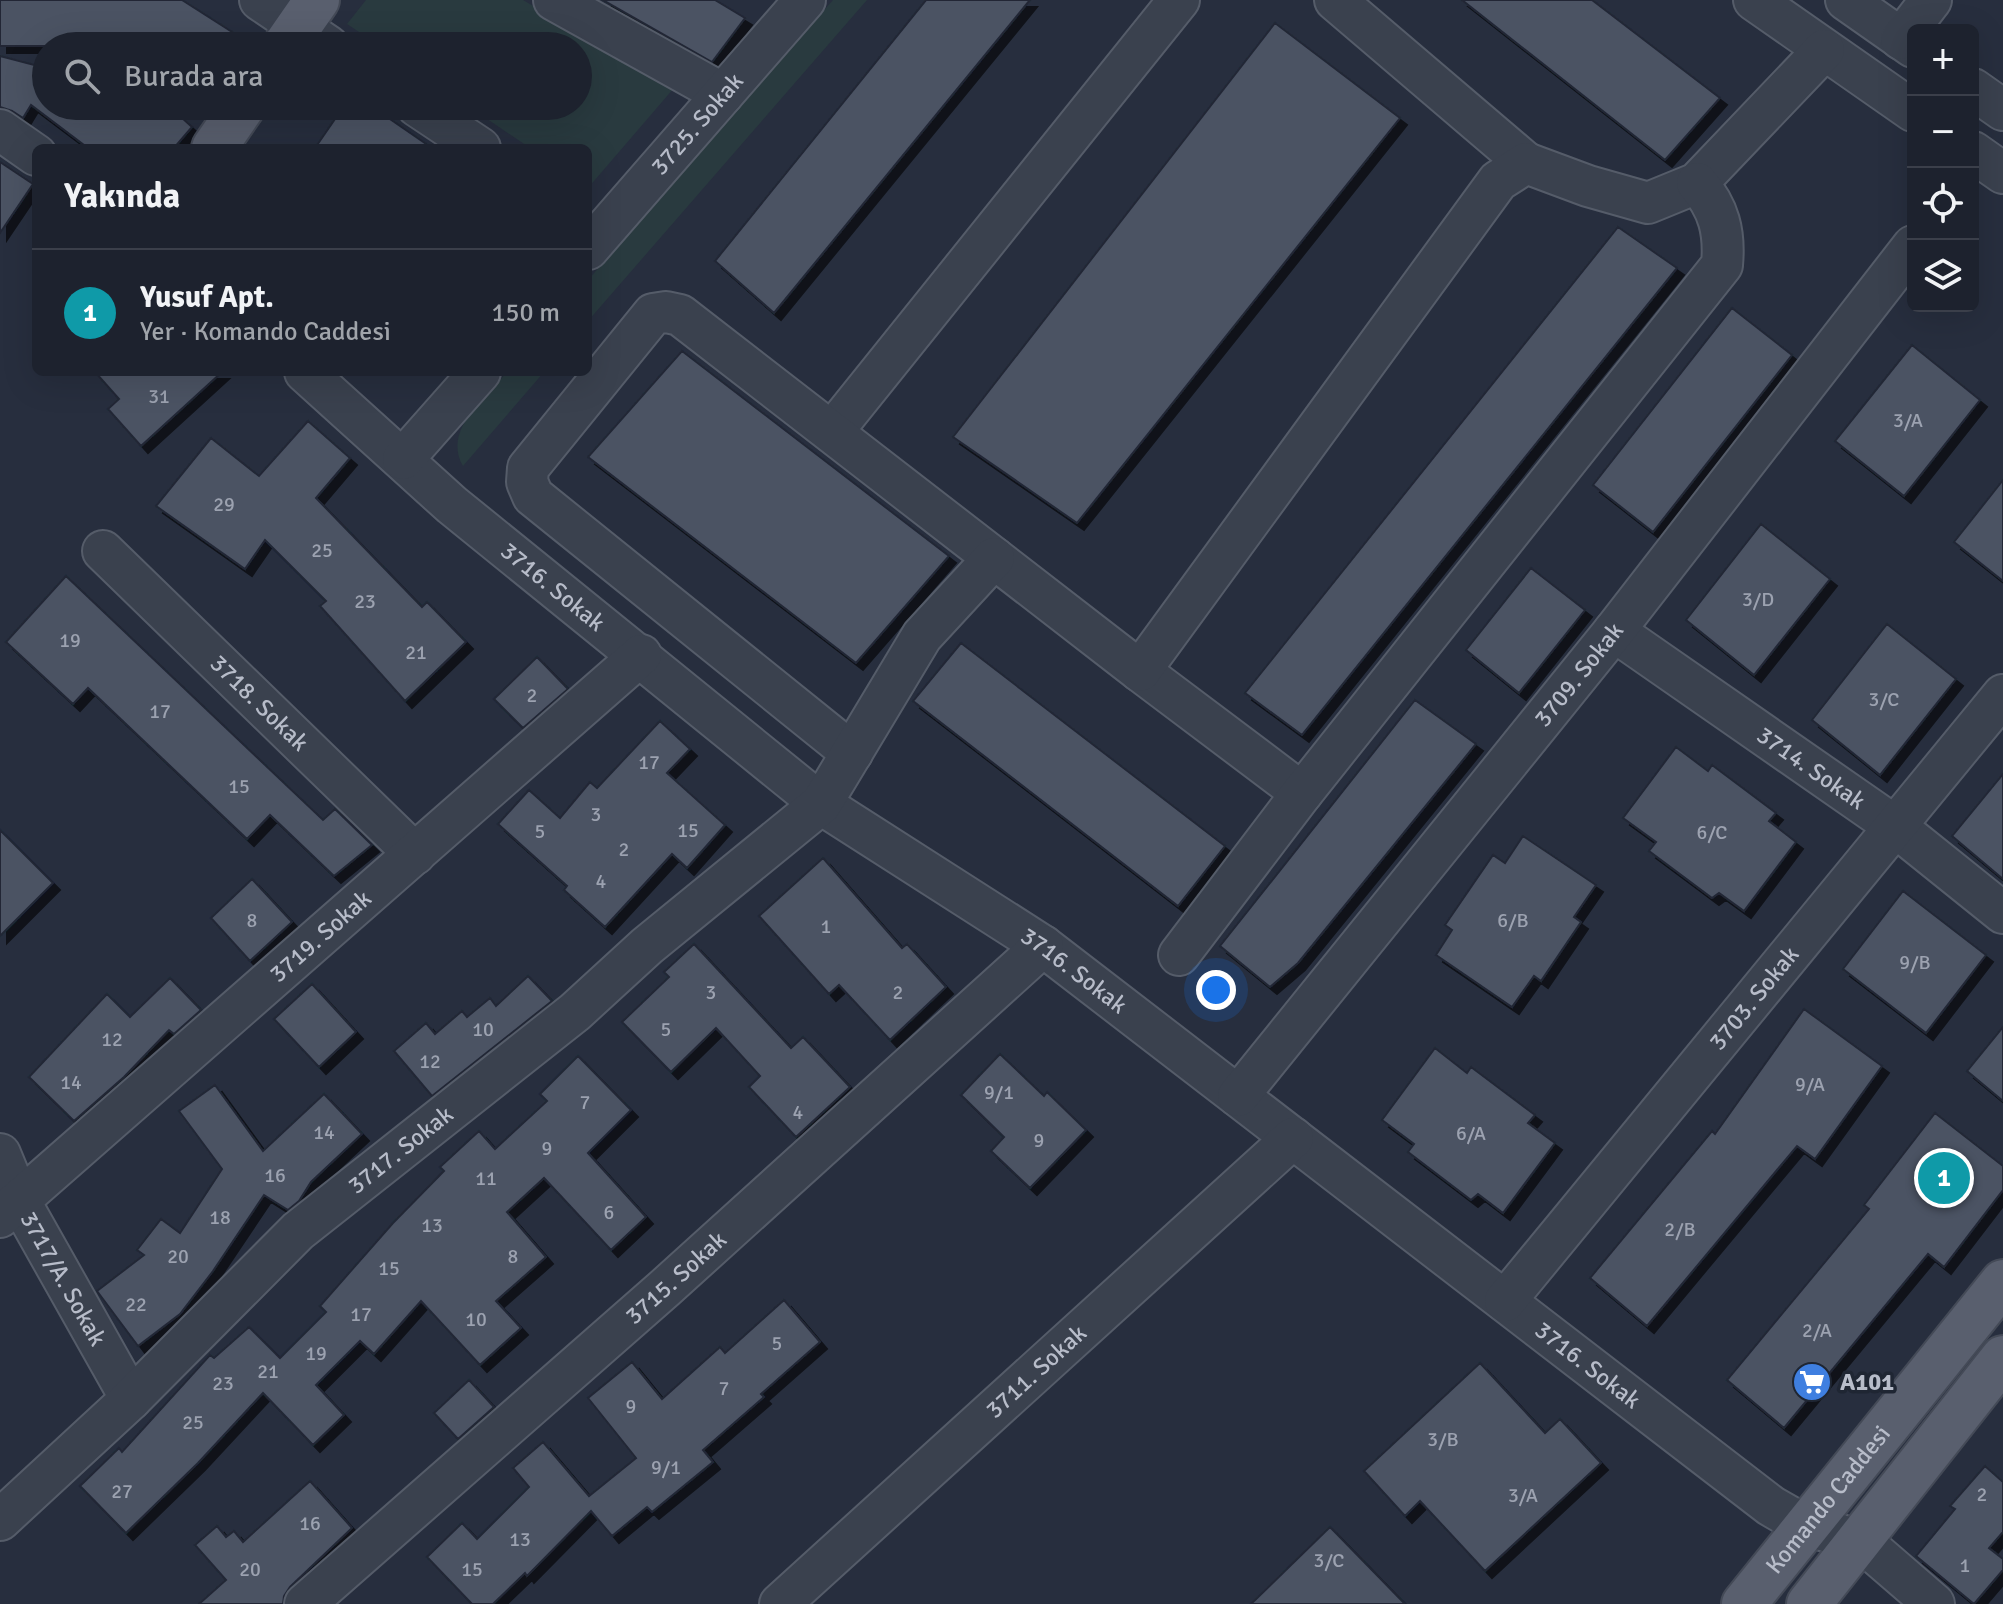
<!DOCTYPE html>
<html lang="tr">
<meta charset="utf-8">
<style>
:root{--surface:#1d222e;--page:#252a36;--text:#f1f3f6;--muted:#a0a4aa;--line:#3b3f4a;--accent:#ea580c}
body{margin:0;font-family:Signika,sans-serif;background:var(--page);color:var(--text)}
.controls{position:absolute;right:24px;top:24px;display:grid;overflow:hidden;border-radius:12px;box-shadow:0 8px 32px #0002}
.controls button{width:72px;height:72px;display:grid;place-items:center;padding:0;border:0;border-bottom:2px solid var(--line);background:var(--surface);color:var(--text);font:40px sans-serif}
.you{position:absolute;left:1216px;top:990px;width:28px;height:28px;margin:-20px;border:6px solid #fff;border-radius:50%;background:#1a73e8;box-shadow:0 0 0 12px #1a73e833}
.badge{display:grid;place-items:center;width:52px;height:52px;border-radius:50%;background:var(--accent);color:#fff;font-size:26px;font-weight:700}
.pin{position:absolute;translate:-50% -50%;border:4px solid #fff;box-shadow:0 2px 8px #0006}
.list{margin:0;padding:0;list-style:none}
h2{display:flex;justify-content:space-between;align-items:center;height:104px;margin:0;padding:0 32px;font-size:34px}
h2 small{font-size:26px;font-weight:400;color:var(--muted)}
.list li{display:grid;grid-template-columns:52px 1fr auto;gap:24px;align-items:center;box-sizing:border-box;height:128px;padding:0 32px;border-top:2px solid var(--line)}
.list b{display:block;font-size:30px;white-space:nowrap}
.list p{margin:0;font-size:26px;white-space:nowrap;color:var(--muted)}
.list em{font-size:26px;font-style:normal;color:var(--muted)}
.icon{flex:none;width:44px;height:44px;fill:none;stroke:currentColor;stroke-width:2;stroke-linecap:round;stroke-linejoin:round}
.map{position:relative;flex:none;width:2003px;height:1604px;overflow:hidden}
.search{position:absolute;background:var(--surface);box-shadow:0 8px 32px #0002;left:32px;top:32px;width:560px;height:88px;display:flex;align-items:center;gap:20px;box-sizing:border-box;padding:0 28px;border-radius:44px;color:var(--muted);font-size:30px}
.panel{position:absolute;background:var(--surface);box-shadow:0 8px 32px #0002;left:32px;top:144px;width:560px;height:232px;border-radius:12px}
.map>svg:first-child{display:block}
.green{fill:#293a3f}
.building{fill:#4b5264;stroke:#212835;stroke-width:2;filter:url(#shadow)}
.lines{fill:none;stroke-linecap:round;stroke-linejoin:round}
.minor-casing{stroke:#555c69;stroke-width:44}
.major-casing{stroke:#444a57;stroke-width:48}
.minor{stroke:#3a414e;stroke-width:40}
.major{stroke:#595f6e;stroke-width:44}
.labels{text-anchor:middle;stroke-width:7;stroke-linejoin:round;paint-order:stroke}
.number-label{font-size:20px;fill:#9ca2b0}
.street-label{font-size:24px;fill:#b7bcc9;stroke:#1f2633}
.poi-label{font-size:24px;font-weight:bold;fill:#b7bcc9;stroke:#1f2633;text-anchor:start}
</style>
<div class="map">
<svg width="2003" height="1604" viewBox="0 0 2003 1604">
<defs>
<filter id="shadow"><feDropShadow dx="7" dy="7" stdDeviation="0" flood-color="#0009"/></filter>
</defs>
<rect width="100%" height="100%" fill="#272e3e"/>
<path class="green" d="M366,0H523L674,88L588,188V148H530L468,106H578V46H380L347,24Z
M833,0H867L588,321V280Z
M507,372H544L463,466C442,430 486,397 507,372Z"/>
<path class="building" d="M0,0H182L254,46H0Z
M603,0H715L745,18L712,62Z
M926,0H1030L774,313L715,261Z
M1462,0H1592L1720,98L1665,160Z
M1275,23L1400,118L1077,523L953,437Z
M0,56L46,68V106H169L192,127L174,148H88L31,105L23,118L12,111L0,107Z
M344,106H371L432,148H315Z
M0,162L33,184L0,233Z
M1618,227L1677,268L1302,735L1245,693Z
M1732,308L1792,355L1653,532L1593,485Z
M1912,345L1980,400L1904,496L1835,441Z
M682,351L949,556L856,663L588,457Z
M95,372H222L141,446L108,409L119,399Z
M308,421L350,458L316,498L422,607L427,602L466,642L405,701L320,606L326,601L265,540L245,569L156,506L211,438L259,476Z
M2003,480V581L1954,542Z
M1761,524L1830,579L1754,675L1686,620Z
M1531,568L1585,610L1519,693L1466,650Z
M66,576L323,820L335,809L372,845L334,876L270,815L247,839L88,688L73,704L6,642Z
M1887,624L1956,679L1880,775L1812,720Z
M961,643L1225,846L1178,906L913,701Z
M537,657L568,689L523,728L494,699Z
M1415,700L1476,744L1298,963L1270,987L1220,946Z
M660,721L690,749L667,773L725,825L687,868L672,854L605,927L564,890L567,886L498,824L529,790L560,818L590,782L597,788Z
M1676,747L1708,771L1712,765L1776,813L1769,821L1796,842L1744,911L1719,893L1712,898L1649,851L1656,842L1623,818Z
M2003,774V879L1952,836Z
M0,830L53,883L0,936Z
M1523,836L1596,885L1574,917L1581,922L1541,981L1534,976L1512,1007L1436,955L1452,930L1445,925L1493,855L1505,863Z
M823,858L902,948L907,944L946,987L890,1040L839,985L829,994L759,916Z
M252,879L292,922L250,961L211,918Z
M1903,891L1986,955L1926,1033L1843,969Z
M694,944L791,1048L803,1037L850,1087L796,1137L749,1087L760,1076L716,1028L671,1072L622,1022L669,977L664,972Z
M528,976L552,1001L432,1096L394,1051L426,1023L435,1034L462,1011L467,1017L490,998L496,1006Z
M170,978L201,1010L174,1034L169,1030L124,1077L74,1121L29,1077L107,994L130,1017Z
M312,984L356,1032L319,1067L274,1019Z
M1804,1009L1882,1066L1815,1159L1797,1146L1647,1326L1590,1278L1712,1131L1715,1134Z
M2003,1027V1101L1967,1071Z
M1435,1048L1467,1073L1471,1067L1535,1115L1528,1123L1555,1143L1503,1213L1478,1194L1471,1200L1408,1152L1414,1144L1382,1120Z
M1000,1054L1044,1096L1047,1092L1086,1130L1030,1188L991,1151L1004,1137L961,1095Z
M578,1056L631,1110L588,1153L646,1217L611,1250L544,1178L507,1212L546,1257L496,1301L521,1328L480,1365L421,1301L374,1354L360,1341L316,1385L344,1415L313,1445L263,1393L198,1463L126,1533L80,1486L119,1448L122,1452L210,1355L214,1358L249,1327L280,1358L326,1312L320,1306L393,1223L444,1171L440,1167L479,1131L495,1149L547,1101L540,1094Z
M215,1085L263,1151L324,1094L362,1134L311,1182L299,1201L288,1210L264,1195L213,1271L180,1314L138,1346L97,1291L144,1255L137,1250L161,1219L180,1233L222,1169L179,1111Z
M1935,1113L2003,1166V1190L1944,1267L1928,1254L1784,1428L1727,1380L1869,1209L1864,1205Z
M784,1300L820,1342L761,1394L764,1397L703,1450L713,1462L652,1512L647,1507L612,1536L591,1511L527,1576L525,1573L493,1604H472L427,1557L462,1523L477,1539L529,1487L513,1468L543,1442L589,1496L636,1458L588,1398L632,1362L662,1399L720,1347L725,1353Z
M1480,1363L1545,1433L1560,1419L1601,1463L1485,1571L1420,1501L1405,1516L1364,1471Z
M469,1380L494,1407L458,1439L434,1413Z
M1985,1466L2003,1482V1532L1989,1548L2003,1559V1570L1974,1604L1916,1556L1955,1509L1950,1506Z
M310,1481L352,1528L290,1587L284,1596L283,1604H199L226,1580L195,1545L217,1526L226,1537L234,1531L243,1542Z
M1330,1527L1405,1604H1251Z"/>
<g class="lines">
<g class="minor-casing">
<g id="minor">
<path d="M260,0L328,46"/>
<path d="M554,0L723,94"/>
<path d="M1335,0L1526,163"/>
<path d="M1754,0L1913,111"/>
<path d="M1846,0L1913,47"/>
<path d="M1901,39L1931,0"/>
<path d="M1973,89L2003,110"/>
<path d="M417,106L480,148"/>
<path d="M0,130L36,155"/>
<path d="M1973,152L2003,173"/>
<path id="s1" d="M588,249L805,0"/>
<path id="s2" d="M305,372L452,505L821,804L1043,946L1771,1506L1806,1526L1860,1540L1934,1604"/>
<path d="M832,432L1179,0"/>
<path d="M403,459L480,372"/>
<path id="s3" d="M103,551L415,854"/>
<path id="s4" d="M1614,631L1896,827L2003,913"/>
<path d="M1140,671L1302,793"/>
<path d="M852,753L533,496L527,482L528,468L653,314L666,312L680,315L1140,671L1498,181L1526,163L1588,186L1648,203L1697,183L1824,50"/>
<path d="M1179,955L1302,793L1722,265C1725,232 1719,208 1697,183"/>
<path id="s5" d="M1238,1096L1614,631L1913,246"/>
<path id="s6" d="M0,1154L19,1200L131,1399"/>
<path id="s7" d="M0,1217L641,655"/>
<path id="s8" d="M1505,1301L2003,695"/>
<path id="s9" d="M0,1520L131,1399L298,1231L575,1012L647,946L821,804L922,636L994,558"/>
<path id="s10" d="M305,1604L665,1288L1043,946"/>
<path id="s11" d="M780,1604L1293,1138"/>
</g>
</g>
<g class="major-casing">
<g id="major">
<path d="M285,46L317,0"/>
<path d="M214,148L243,106"/>
<path id="s12" d="M1744,1604L2003,1282"/>
<path d="M1809,1604L2003,1358"/>
</g>
</g>
<use href="#minor" class="minor"/>
<use href="#major" class="major"/>
</g>
<defs>
<g id="supermarket-disc" transform="scale(2)"><circle r="9.5" fill="#3f7fe0" stroke="#1f2633"/><path d="M-6-5.5h2.5l.6 2H6L4.5 2H-2.5L-4.4-4H-6ZM-1.5 3.2a1.3 1.3 0 1 0 .1 0ZM3 3.2a1.3 1.3 0 1 0 .1 0Z" fill="#fff"/></g>
</defs>
<g fill-rule="evenodd">
<use href="#supermarket-disc" x="1812" y="1382"/>
</g>
<g class="labels">
<g class="number-label">
<text x="159" y="403">31</text>
<text x="1908" y="427">3/A</text>
<text x="224" y="511">29</text>
<text x="322" y="557">25</text>
<text x="1758" y="606">3/D</text>
<text x="365" y="608">23</text>
<text x="70" y="647">19</text>
<text x="416" y="659">21</text>
<text x="532" y="702">2</text>
<text x="1884" y="706">3/C</text>
<text x="160" y="718">17</text>
<text x="649" y="769">17</text>
<text x="239" y="793">15</text>
<text x="596" y="821">3</text>
<text x="688" y="837">15</text>
<text x="540" y="838">5</text>
<text x="1712" y="839">6/C</text>
<text x="624" y="856">2</text>
<text x="601" y="888">4</text>
<text x="252" y="927">8</text>
<text x="1513" y="927">6/B</text>
<text x="826" y="933">1</text>
<text x="1915" y="969">9/B</text>
<text x="711" y="999">3</text>
<text x="898" y="999">2</text>
<text x="483" y="1036">10</text>
<text x="666" y="1036">5</text>
<text x="112" y="1046">12</text>
<text x="430" y="1068">12</text>
<text x="71" y="1089">14</text>
<text x="1810" y="1091">9/A</text>
<text x="999" y="1099">9/1</text>
<text x="585" y="1109">7</text>
<text x="798" y="1119">4</text>
<text x="324" y="1139">14</text>
<text x="1471" y="1140">6/A</text>
<text x="1039" y="1147">9</text>
<text x="547" y="1155">9</text>
<text x="275" y="1182">16</text>
<text x="486" y="1185">11</text>
<text x="609" y="1219">6</text>
<text x="220" y="1224">18</text>
<text x="432" y="1232">13</text>
<text x="1680" y="1236">2/B</text>
<text x="178" y="1263">20</text>
<text x="513" y="1263">8</text>
<text x="389" y="1275">15</text>
<text x="136" y="1311">22</text>
<text x="361" y="1321">17</text>
<text x="476" y="1326">10</text>
<text x="1817" y="1337">2/A</text>
<text x="777" y="1350">5</text>
<text x="316" y="1360">19</text>
<text x="268" y="1378">21</text>
<text x="223" y="1390">23</text>
<text x="724" y="1395">7</text>
<text x="631" y="1413">9</text>
<text x="193" y="1429">25</text>
<text x="1443" y="1446">3/B</text>
<text x="666" y="1474">9/1</text>
<text x="122" y="1498">27</text>
<text x="1982" y="1501">2</text>
<text x="1523" y="1502">3/A</text>
<text x="310" y="1530">16</text>
<text x="520" y="1546">13</text>
<text x="1329" y="1567">3/C</text>
<text x="1965" y="1572">1</text>
<text x="250" y="1576">20</text>
<text x="472" y="1576">15</text>
</g>
<g class="street-label">
<text dy="8" stroke="none"><textPath href="#s1" startOffset="166">3725. Sokak</textPath></text>
<text dy="8" stroke="none"><textPath href="#s2" startOffset="328">3716. Sokak</textPath></text>
<text dy="8" stroke="none"><textPath href="#s5" startOffset="542">3709. Sokak</textPath></text>
<text dy="8" stroke="none"><textPath href="#s3" startOffset="218">3718. Sokak</textPath></text>
<text dy="8" stroke="none"><textPath href="#s4" startOffset="240">3714. Sokak</textPath></text>
<text dy="8" stroke="none"><textPath href="#s7" startOffset="426">3719. Sokak</textPath></text>
<text dy="8" stroke="none"><textPath href="#s2" startOffset="976">3716. Sokak</textPath></text>
<text dy="8" stroke="none"><textPath href="#s8" startOffset="392">3703. Sokak</textPath></text>
<text dy="8" stroke="none"><textPath href="#s9" startOffset="546">3717. Sokak</textPath></text>
<text dy="8" stroke="none"><textPath href="#s10" startOffset="494">3715. Sokak</textPath></text>
<text dy="8" stroke="none"><textPath href="#s6" startOffset="140">3717/A. Sokak</textPath></text>
<text dy="8" stroke="none"><textPath href="#s2" startOffset="1624">3716. Sokak</textPath></text>
<text dy="8" stroke="none"><textPath href="#s11" startOffset="346">3711. Sokak</textPath></text>
<text dy="8" stroke="none"><textPath href="#s12" startOffset="134">Komando Caddesi</textPath></text>
</g>
<g class="poi-label">
<text x="1840" y="1390">A101</text>
</g>
</g>
</svg>
<div class="controls">
<button>+</button>
<button>−</button>
<button><svg class="icon" aria-label="locate" viewBox="0 0 24 24"><circle cx="12" cy="12" r="6"/><path d="M12 2v4M12 18v4M2 12h4M18 12h4"/></svg></button>
<button><svg class="icon" aria-label="layers" viewBox="0 0 24 24"><path d="M12 4l9 5-9 5-9-5zM3 14l9 5 9-5"/></svg></button>
</div>
<div class="you"></div>
<div class="pin badge" style="left:1944px;top:1178px;background:#0f9aa8">1</div>
<div class="search"><svg class="icon" aria-label="search" viewBox="0 0 24 24"><circle cx="10" cy="10" r="6"/><path d="M15 15l6 6"/></svg>Burada ara</div>
<section class="panel">
<h2>Yakında<small></small></h2>
<ul class="list">
<li><span class="badge" style="background:#0f9aa8">1</span><div><b>Yusuf Apt.</b><p>Yer · Komando Caddesi</p></div><em>150 m</em></li>
</ul>
</section>
</div>
